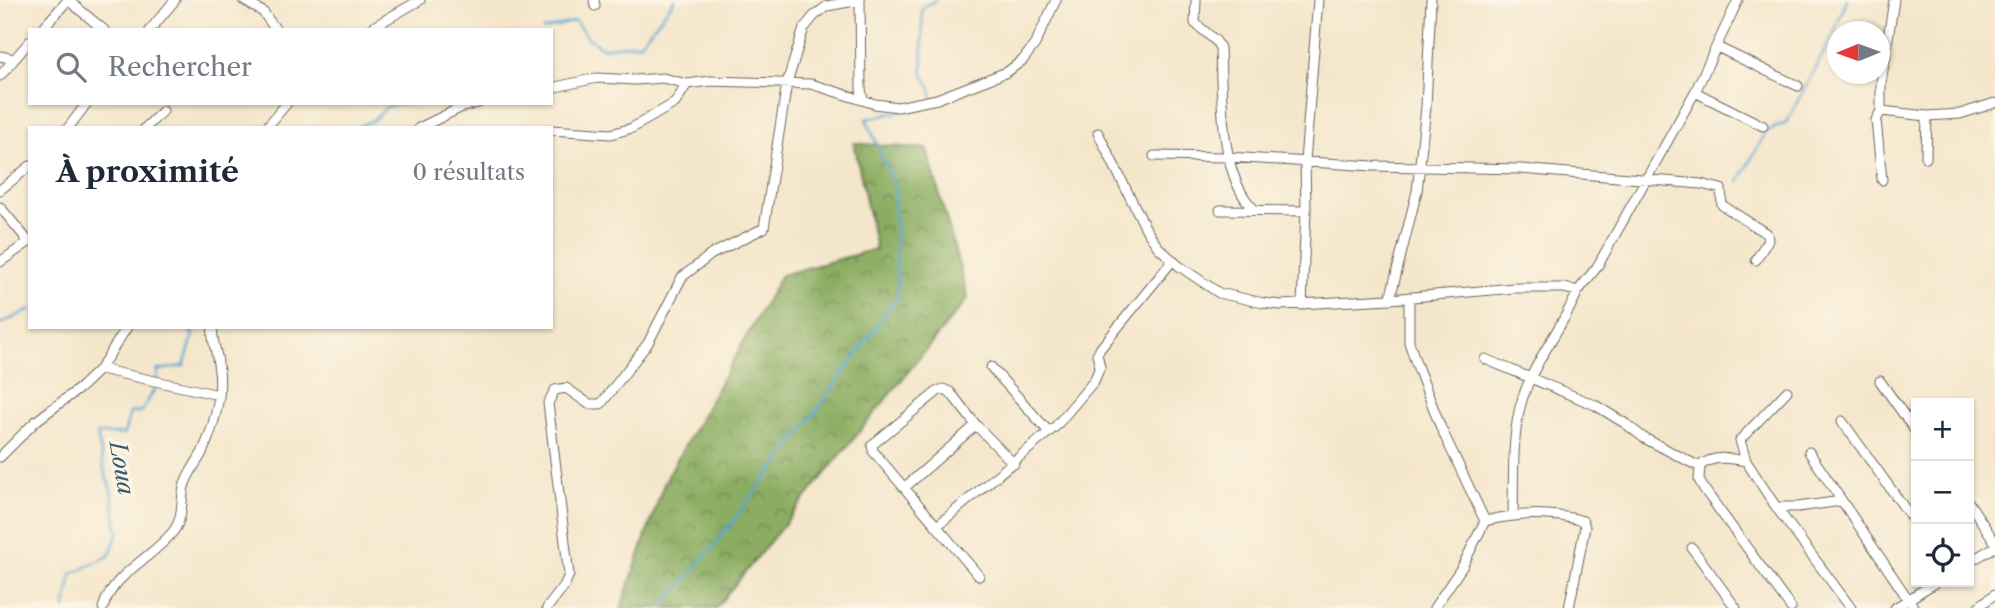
<!DOCTYPE html>
<html lang="fr">
<meta charset="utf-8">
<style>
:root{--surface:#fff;--page:#f2f2f3;--text:#1f2937;--muted:#747a83;--line:#e0e1e3}
body{margin:0;font-family:"Libre Caslon Text",serif;background:var(--page);color:var(--text)}
.controls{position:absolute;right:21px;bottom:21px;display:grid;overflow:hidden;border-radius:0px;box-shadow:0 2px 5px #0004}
.controls button{width:63px;height:63px;display:grid;place-items:center;padding:0;border:0;border-bottom:2px solid var(--line);background:var(--surface);color:var(--text);font:35px sans-serif}
.compass{position:absolute;left:1827px;top:21px;width:63px;height:63px;border-radius:50%;background:var(--surface);box-shadow:0 2px 5px #0004;rotate:269deg}
.list{margin:0;padding:0;list-style:none}
h2{display:flex;justify-content:space-between;align-items:center;height:91px;margin:0;padding:0 28px;font-size:30px}
h2 small{font-size:23px;font-weight:400;color:var(--muted)}
.icon{flex:none;width:38px;height:38px;fill:none;stroke:currentColor;stroke-width:2;stroke-linecap:round;stroke-linejoin:round}
.map{position:relative;flex:none;width:1995px;height:608px;overflow:hidden}
.search{position:absolute;background:var(--surface);box-shadow:0 2px 5px #0004;left:28px;top:28px;width:525px;height:77px;display:flex;align-items:center;gap:18px;box-sizing:border-box;padding:0 24px;border-radius:0px;color:var(--muted);font-size:26px}
.panel{position:absolute;background:var(--surface);box-shadow:0 2px 5px #0004;left:28px;top:126px;width:525px;height:203px;border-radius:0px}
.map>svg:first-child{display:block}
.forest{fill:url(#forest-crowns);stroke:#54643f;stroke-width:2}
.lines{fill:none;stroke-linecap:round;stroke-linejoin:round}
.stream{stroke:#57a6d1;stroke-width:2.5}
.minor-casing{stroke:#686359;stroke-width:11}
.minor{stroke:#fff;stroke-width:9}
.labels{text-anchor:middle;stroke-width:7;stroke-linejoin:round;paint-order:stroke}
.water-label{font-size:23px;font-style:italic;fill:#375a6d;stroke:#fcf5e5}
</style>
<div class="map">
<svg width="1995" height="608" viewBox="0 0 1995 608">
<defs>
<pattern id="forest-crowns" width="20" height="18" patternUnits="userSpaceOnUse" patternTransform="scale(1.75)"><rect width="20" height="18" fill="#8bad62"/><path d="M2 6a3 3 0 1 1 6 0M12 15a3 3 0 1 1 6 0" fill="none" stroke="#718c50"/></pattern>
</defs>
<rect width="100%" height="100%" fill="#fcf5e5"/>
<filter id="ink" filterUnits="userSpaceOnUse"><feTurbulence type="fractalNoise" baseFrequency=".0143" numOctaves="2"/><feDisplacementMap in="SourceGraphic" scale="14" xChannelSelector="R" yChannelSelector="G"/><feConvolveMatrix kernelMatrix="1 2 1 2 8 2 1 2 1" color-interpolation-filters="sRGB"/></filter>
<filter id="wash" filterUnits="userSpaceOnUse"><feTurbulence type="fractalNoise" baseFrequency=".00686" numOctaves="4" result="noise"/><feDisplacementMap in="SourceGraphic" scale="28" xChannelSelector="R" yChannelSelector="G"/><feGaussianBlur stdDeviation="1.57" result="paint"/><feColorMatrix in="noise" values="0 0 0 0 0 0 0 0 0 0 0 0 0 0 0 0 0 1.4 0 .05"/><feComposite in="paint" operator="in"/></filter>
<g filter="url(#wash)">
<rect width="100%" height="100%" fill="#f4e6cb"/>
<path class="forest" d="M854,143L927,149L968,298L716,608H621L665,481L781,275L876,249Z"/>
<g class="lines">
<path class="stream" d="M543,30L575,21L587,37L602,48L640,43L675,0
M355,128L373,120L388,106L408,103
M1739,181L1766,132L1786,123L1833,35L1847,0
M0,324L30,310
M65,608L72,574L109,556L118,534L112,494L104,469L97,434H124L130,413L142,411L156,387L158,370L184,366L193,336L190,327
M661,608L714,546L805,427L898,296L894,183L866,119L934,104L931,88L923,75L922,8L936,0"/>
</g>
</g>
<g filter="url(#ink)">
<g class="lines">
<g class="minor-casing">
<path id="minor" d="M68,0L104,30
M243,0L263,12L276,30
M594,0L595,6
M1196,0L1195,23L1216,41L1220,48C1222,93 1219,177 1254,209
M1894,0L1881,83V111L1927,116
M41,30L68,0
M150,30L175,0
M368,30L420,0
M1717,47L1798,86
M0,56L14,59
M0,76L30,41
M551,88L597,78L636,80L663,78L687,84L710,81L811,84L875,104L898,107L937,99L1007,72L1023,60L1035,44L1056,0
M1695,92L1763,126
M1881,111L1876,120L1882,180
M68,128L87,103
M145,128L163,111
M266,128L287,103
M419,128L460,108L478,103
M551,130L611,134L632,128L675,103L687,84
M1098,133L1147,231L1158,247L1179,266L1219,293L1263,303L1281,305L1390,299L1514,288H1564L1578,291L1597,267L1695,92L1738,0
M1154,156L1228,157L1373,166L1521,169L1701,184L1721,189L1722,205L1725,207L1767,234L1768,240L1756,260
M1926,158L1927,116L1960,114L1995,103
M0,190L30,166
M0,207L29,242
M1220,210L1306,211
M0,262L30,241
M1409,297V342L1416,363L1441,428L1485,521L1462,567L1434,608
M1390,299L1417,191L1426,107L1431,0
M1302,305L1306,211L1305,161L1318,0
M1485,359L1595,405L1626,424L1644,438L1694,464L1700,466C1713,455 1730,458 1746,461L1776,507L1851,608
M991,367L1049,432
M100,369L219,395
M1880,381L1916,432
M1842,421L1916,524
M1809,452L1914,608
M0,457L36,421L80,388L100,369L127,327
M1746,461L1740,440L1787,391
M1700,466L1699,480L1704,489L1791,608
M904,488L976,425
M1969,503L1995,542
M1776,507H1798L1842,501
M1513,516C1514,480 1511,432 1523,397C1535,360 1562,328 1578,291
M1485,521C1515,513 1553,512 1583,521L1585,527L1569,608
M937,526L1056,426L1094,381L1100,367L1097,354L1100,349L1173,260
M1692,548L1736,608
M1969,562L1995,547
M979,576L873,451L872,445L938,391L943,389L950,392L976,425L1014,464
M103,608C113,572 154,558 175,529C183,517 181,501 184,487C187,475 196,464 202,453C210,436 216,416 219,397C220,387 220,374 218,364C217,350 211,341 213,327
M547,608L564,586L569,575L548,403L555,390L566,388L589,404H601L648,343L682,277L712,254L764,228L787,83L804,28L814,16L827,6L860,0L861,89L863,99
M1895,608L1936,582
M1977,608L1995,594"/>
</g>
<use href="#minor" class="minor"/>
</g>
</g>
<g class="labels">
<g class="water-label">
<text transform="translate(122 468) rotate(80)" y="8">Loua</text>
</g>
</g>
</svg>
<div class="controls">
<button>+</button>
<button>−</button>
<button><svg class="icon" aria-label="locate" viewBox="0 0 24 24"><circle cx="12" cy="12" r="6"/><path d="M12 2v4M12 18v4M2 12h4M18 12h4"/></svg></button>
</div>
<svg class="compass" viewBox="-18 -18 36 36"><path d="M0-13l5 13h-10z" fill="#e53935"/><path d="M0 13l5-13h-10z" fill="#747a83"/></svg>
<div class="search"><svg class="icon" aria-label="search" viewBox="0 0 24 24"><circle cx="10" cy="10" r="6"/><path d="M15 15l6 6"/></svg>Rechercher</div>
<section class="panel">
<h2>À proximité<small>0 résultats</small></h2>
<ul class="list">
</ul>
</section>
</div>
